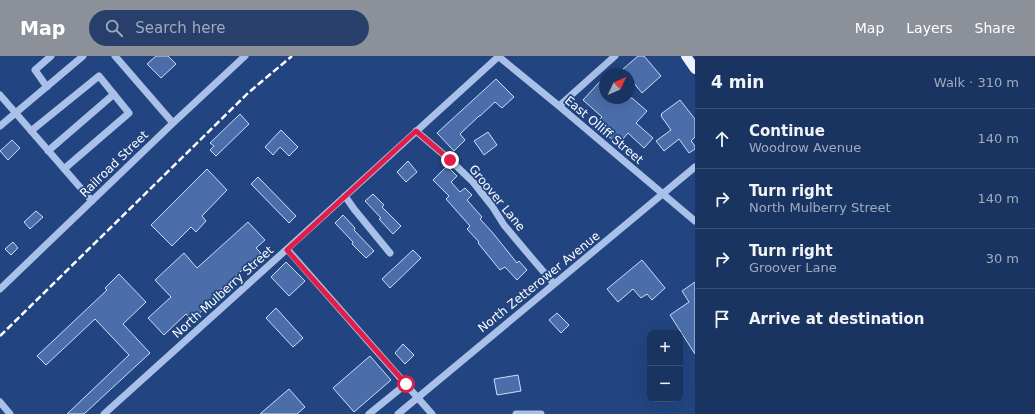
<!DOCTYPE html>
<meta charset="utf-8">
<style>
:root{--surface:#1a3461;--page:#273f6a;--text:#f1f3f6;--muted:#9faabd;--line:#384f76;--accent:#8c9099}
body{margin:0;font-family:"DejaVu Sans",sans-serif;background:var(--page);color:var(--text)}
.controls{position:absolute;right:12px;bottom:12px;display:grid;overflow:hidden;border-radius:8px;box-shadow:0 4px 16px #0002}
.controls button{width:36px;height:36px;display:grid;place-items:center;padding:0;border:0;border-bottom:1px solid var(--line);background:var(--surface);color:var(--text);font:20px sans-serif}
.compass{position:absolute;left:599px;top:12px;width:36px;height:36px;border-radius:50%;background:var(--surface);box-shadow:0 4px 16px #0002;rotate:46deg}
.stop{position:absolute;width:12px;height:12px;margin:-9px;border:3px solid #e11d48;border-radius:50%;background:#fff}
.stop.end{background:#e11d48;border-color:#fff;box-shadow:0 1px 4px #0008}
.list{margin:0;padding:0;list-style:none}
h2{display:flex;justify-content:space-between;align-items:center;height:52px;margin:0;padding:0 16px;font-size:17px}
h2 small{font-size:13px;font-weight:400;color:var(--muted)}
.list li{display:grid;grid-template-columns:26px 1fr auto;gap:12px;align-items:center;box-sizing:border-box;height:60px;padding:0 16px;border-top:1px solid var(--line)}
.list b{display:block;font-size:15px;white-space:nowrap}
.list p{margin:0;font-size:13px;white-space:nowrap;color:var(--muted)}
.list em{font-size:13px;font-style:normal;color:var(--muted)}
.icon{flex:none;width:22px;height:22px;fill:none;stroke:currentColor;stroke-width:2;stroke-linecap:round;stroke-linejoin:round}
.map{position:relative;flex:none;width:695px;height:358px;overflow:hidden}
header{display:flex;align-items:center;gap:24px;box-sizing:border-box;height:56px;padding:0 20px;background:var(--accent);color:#fff}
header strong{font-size:19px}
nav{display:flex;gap:22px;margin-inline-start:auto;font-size:14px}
.search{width:280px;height:36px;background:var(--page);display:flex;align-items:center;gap:10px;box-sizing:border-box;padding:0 14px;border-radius:22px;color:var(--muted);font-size:15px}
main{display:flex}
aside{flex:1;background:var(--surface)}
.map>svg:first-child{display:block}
.building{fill:#4b6eaa;stroke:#ccdcf6}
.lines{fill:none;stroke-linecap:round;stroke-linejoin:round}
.minor{stroke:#a9c1e8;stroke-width:7}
.major{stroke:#ebf1fd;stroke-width:10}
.rail{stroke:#fff;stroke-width:2.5;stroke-dasharray:7 3;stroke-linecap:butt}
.route{stroke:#e11d48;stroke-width:5}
.labels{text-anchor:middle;stroke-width:3.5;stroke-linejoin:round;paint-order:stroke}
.street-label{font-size:12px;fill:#fff;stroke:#224581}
</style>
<header>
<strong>Map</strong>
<div class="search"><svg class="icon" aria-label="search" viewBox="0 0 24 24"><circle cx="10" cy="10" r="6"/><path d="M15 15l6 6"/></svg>Search here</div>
<nav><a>Map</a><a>Layers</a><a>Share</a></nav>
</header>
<main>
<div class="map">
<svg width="695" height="358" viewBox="0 0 695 358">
<rect width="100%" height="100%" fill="#224581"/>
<path class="building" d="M156,0H168L176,8L161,22L147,8Z
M638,0H644L661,20L642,37L629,21V18H627L623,13Z
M605,20V42H632L647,55L636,67L653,82L644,92L628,77L618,89L602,74L604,72L597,66L602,61L583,44Z
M496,23L514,41L502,52L495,46L480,60H479L460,78L465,84L454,95L437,77Z
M680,44L695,63V81L691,85L695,90V93L689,97L679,83L664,95L656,85L671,74L661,60L662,59L661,58Z
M240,58L249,68L216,100L210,94L214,90L210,87Z
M281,74L298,91L289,100L280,91L273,99L265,91Z
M488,76L497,89L484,99L474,85Z
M12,84L20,92L8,104L0,95Z
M408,105L417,116L406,126L397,116Z
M447,110L457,120L451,126L460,136L465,132L472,139L467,144L482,161L480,163L492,176L517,207L519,205L527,214L517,224L505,211L500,214L478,187L479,186L467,173L470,170L446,143L449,140L433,124Z
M207,113L227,134L202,160L206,165L196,176L191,171L172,190L151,169Z
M258,121L296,160L289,167L251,128Z
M373,138L384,149L382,151L401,170L393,178L379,163L381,162L365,145Z
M36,155L43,161L30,173L24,166Z
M343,159L355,172L354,174L374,195L366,202L352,188L353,186L335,167Z
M248,166L265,184L256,192L261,197L218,236L220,238L192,264L186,258L164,279L148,262L171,241L155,224L184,197L197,212Z
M13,186L18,192L11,199L5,193Z
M413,194L421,202L390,232L382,223Z
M642,204L665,232L652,244L647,238L641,242L633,233L618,246L607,233Z
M286,206L305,225L289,240L271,221Z
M119,218L146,246L123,268L150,297L84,358H67L129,299L95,263L46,309L37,300L107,234L105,232Z
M695,226V298L670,259L689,246L682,235Z
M276,252L303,282L293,291L266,262Z
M557,257L569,269L561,277L549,264Z
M403,288L414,299L405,308L395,297Z
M370,300L391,324L354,356L333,332Z
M518,319L521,335L497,339L494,323Z
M289,333L305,351L297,358H260Z"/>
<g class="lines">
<path class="minor" d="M115,0L173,67
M498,0L559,50L695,165
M47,31L35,14L51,0
M0,39L92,145
M559,50L615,0
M0,70L83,0
M31,75L99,20L129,57L64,113
M416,75L450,104L473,126L492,150L504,169L530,200L554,228
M48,95L114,38
M345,140L354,153L390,197
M287,193L432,358
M0,233L173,67L245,0
M0,346L10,358
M104,358L287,193L498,1
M369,358L406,328
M398,358L695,111
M516,358H541"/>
<path class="major" d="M686,0L695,13"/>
<path class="rail" d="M0,280L248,37L292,0"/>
</g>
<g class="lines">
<path class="route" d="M406,328L287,194L416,75L450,104"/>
</g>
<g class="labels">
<g class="street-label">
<text transform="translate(604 74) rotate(40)" y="4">East Olliff Street</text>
<text transform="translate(114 108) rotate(-44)" y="4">Railroad Street</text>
<text transform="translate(497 142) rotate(51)" y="4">Groover Lane</text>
<text transform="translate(539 226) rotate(-39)" y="4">North Zetterower Avenue</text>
<text transform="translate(223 236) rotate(-42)" y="4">North Mulberry Street</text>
</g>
</g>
</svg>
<div class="controls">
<button>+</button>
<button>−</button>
</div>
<svg class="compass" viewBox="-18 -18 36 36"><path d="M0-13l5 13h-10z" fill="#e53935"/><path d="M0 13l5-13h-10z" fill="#9faabd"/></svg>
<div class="stop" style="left:406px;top:328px"></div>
<div class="stop end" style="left:450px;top:104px"></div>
</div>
<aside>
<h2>4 min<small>Walk · 310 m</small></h2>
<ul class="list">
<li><svg class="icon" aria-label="ahead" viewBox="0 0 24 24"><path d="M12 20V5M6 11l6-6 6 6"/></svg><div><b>Continue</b><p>Woodrow Avenue</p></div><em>140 m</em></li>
<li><svg class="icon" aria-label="right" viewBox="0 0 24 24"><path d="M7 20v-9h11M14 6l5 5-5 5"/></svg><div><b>Turn right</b><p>North Mulberry Street</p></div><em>140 m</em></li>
<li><svg class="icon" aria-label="right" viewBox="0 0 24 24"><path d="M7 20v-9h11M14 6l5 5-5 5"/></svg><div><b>Turn right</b><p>Groover Lane</p></div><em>30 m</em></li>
<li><svg class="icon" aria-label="arrive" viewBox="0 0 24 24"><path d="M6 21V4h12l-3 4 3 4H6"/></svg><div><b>Arrive at destination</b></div></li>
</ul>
</aside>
</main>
